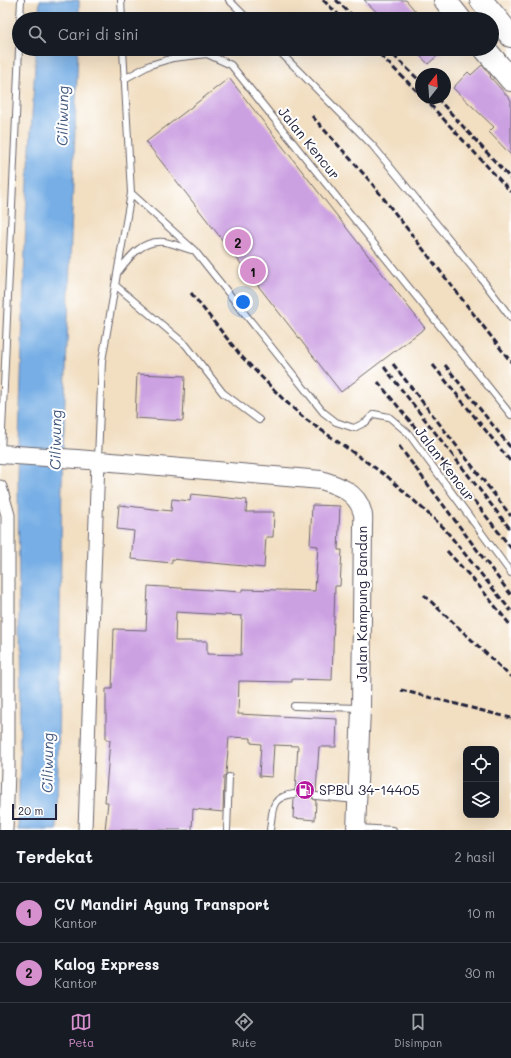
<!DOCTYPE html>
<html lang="id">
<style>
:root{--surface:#171b24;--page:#242831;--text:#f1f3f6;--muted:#9ea1a6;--line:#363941;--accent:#d690ce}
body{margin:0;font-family:Mali,sans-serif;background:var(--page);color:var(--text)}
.controls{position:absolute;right:12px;bottom:12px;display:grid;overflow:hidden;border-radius:8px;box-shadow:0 4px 16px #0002}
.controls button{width:36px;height:36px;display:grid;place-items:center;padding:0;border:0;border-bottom:1px solid var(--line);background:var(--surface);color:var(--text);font:20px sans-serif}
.compass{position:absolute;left:415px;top:68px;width:36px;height:36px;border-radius:50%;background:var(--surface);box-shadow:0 4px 16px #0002;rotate:17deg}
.scale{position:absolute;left:12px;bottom:10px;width:45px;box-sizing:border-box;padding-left:4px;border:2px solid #22223b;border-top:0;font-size:11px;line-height:14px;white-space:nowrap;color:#22223b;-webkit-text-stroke:3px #fff;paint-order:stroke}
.you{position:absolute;left:243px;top:302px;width:14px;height:14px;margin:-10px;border:3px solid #fff;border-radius:50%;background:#1a73e8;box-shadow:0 0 0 6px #1a73e833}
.badge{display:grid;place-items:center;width:26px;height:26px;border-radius:50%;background:var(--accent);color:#111;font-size:13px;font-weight:700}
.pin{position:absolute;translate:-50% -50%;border:2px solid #fff;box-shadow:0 1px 4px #0006}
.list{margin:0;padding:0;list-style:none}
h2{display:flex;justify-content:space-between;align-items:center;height:52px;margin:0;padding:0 16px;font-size:17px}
h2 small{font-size:13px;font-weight:400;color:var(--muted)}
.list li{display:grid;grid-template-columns:26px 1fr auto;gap:12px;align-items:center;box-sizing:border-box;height:60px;padding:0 16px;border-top:1px solid var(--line)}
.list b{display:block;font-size:15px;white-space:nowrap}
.list p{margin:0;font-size:13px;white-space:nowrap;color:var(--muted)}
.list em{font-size:13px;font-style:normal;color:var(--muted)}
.icon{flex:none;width:22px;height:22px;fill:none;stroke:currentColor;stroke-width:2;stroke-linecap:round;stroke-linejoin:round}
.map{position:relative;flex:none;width:511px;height:830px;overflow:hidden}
.search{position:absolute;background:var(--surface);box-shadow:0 4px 16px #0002;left:12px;right:12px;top:12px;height:44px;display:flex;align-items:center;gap:10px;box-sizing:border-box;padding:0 14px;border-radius:22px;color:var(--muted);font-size:15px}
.sheet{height:172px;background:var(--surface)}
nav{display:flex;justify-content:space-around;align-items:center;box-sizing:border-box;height:56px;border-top:1px solid var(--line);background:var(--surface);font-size:11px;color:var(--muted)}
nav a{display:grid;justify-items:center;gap:2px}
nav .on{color:var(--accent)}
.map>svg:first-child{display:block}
.water{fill:#76aee5;stroke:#4c6890}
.building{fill:#cca1e2;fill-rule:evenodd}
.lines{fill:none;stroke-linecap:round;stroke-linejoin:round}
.lane-casing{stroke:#6b646a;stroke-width:8}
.street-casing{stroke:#6b646a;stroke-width:15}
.secondary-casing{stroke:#6b646a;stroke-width:20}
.highway-casing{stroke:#6b646a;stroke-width:24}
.lane{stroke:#fff;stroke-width:6}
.street{stroke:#fff;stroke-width:13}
.secondary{stroke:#fff;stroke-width:18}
.highway{stroke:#fff;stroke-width:22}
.rail{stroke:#22223b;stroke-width:3;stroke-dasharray:6 3;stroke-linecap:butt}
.labels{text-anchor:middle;stroke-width:4;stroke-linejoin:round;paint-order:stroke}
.street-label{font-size:14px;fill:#22223b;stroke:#fff}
.poi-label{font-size:14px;fill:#22223b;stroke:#fff;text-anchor:start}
.water-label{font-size:15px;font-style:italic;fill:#445a7f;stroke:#fff}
</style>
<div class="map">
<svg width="511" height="830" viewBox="0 0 511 830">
<rect width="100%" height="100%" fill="#fff"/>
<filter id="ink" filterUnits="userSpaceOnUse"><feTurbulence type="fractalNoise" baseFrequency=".025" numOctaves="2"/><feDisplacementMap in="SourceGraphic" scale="8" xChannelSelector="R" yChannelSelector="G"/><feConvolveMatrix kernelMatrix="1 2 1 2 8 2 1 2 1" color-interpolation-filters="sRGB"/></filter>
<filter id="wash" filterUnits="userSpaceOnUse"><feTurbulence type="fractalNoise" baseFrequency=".012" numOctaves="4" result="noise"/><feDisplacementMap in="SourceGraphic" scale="16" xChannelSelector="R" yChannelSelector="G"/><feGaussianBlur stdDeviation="0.9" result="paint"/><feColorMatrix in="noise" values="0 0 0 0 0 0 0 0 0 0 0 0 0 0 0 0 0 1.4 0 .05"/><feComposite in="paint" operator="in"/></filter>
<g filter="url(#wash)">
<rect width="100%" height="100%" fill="#f2dfc2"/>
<path class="water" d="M40,0H79V19H38Z
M36,49H78L62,479L57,830H18L20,751L18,474L26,216Z"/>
<g id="blocks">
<path class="building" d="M364,0H406L422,19H384Z
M414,49H445L428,64Z
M482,65L491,76L490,77L511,100V155L489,132L494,127L453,88L468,72L471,75Z
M229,78L425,328L341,392L146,142Z
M137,374L185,376L183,421L135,418Z
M191,494L247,500L246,512H274L273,537H266L264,568L172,559V563L131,559L134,531L117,529L119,505L171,511L172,499L190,501Z
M312,505L340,506L338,550H342L340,586H335L332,680L292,679V682L239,681L238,714L337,719L336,747H319L316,792L313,793L312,796L313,799L316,801L315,820L293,818L294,799L298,795V791L295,790L298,746L274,745L272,777L259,776L261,744L251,743V738L229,737L226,774L224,777L223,812L193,809L192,830H105L108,802H105L110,740H106V689H112L114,629L146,630L148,586L242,592V589L315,591L318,546L310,545ZM176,612L242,616L241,655L207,654V641H175Z"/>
</g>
</g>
<g filter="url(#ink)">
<use href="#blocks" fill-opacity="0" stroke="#6b646a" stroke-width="1"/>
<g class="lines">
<g class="lane-casing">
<path id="lane" d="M121,0L122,19
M229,0L248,19
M20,19L21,0
M277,49L373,146L481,278L511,318
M124,79L150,65L173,58L207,54L231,65L511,415
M131,193L195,251L323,412L336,422L354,428L366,422L374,414L389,417L408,433L511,573
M118,272C130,256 142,240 164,242C173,243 183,248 192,250
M115,285L186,345L223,393L259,420
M1,453L19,49
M98,459L102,361L131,193L123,49
M294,706L360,708
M316,796L356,800
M358,828L393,830
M227,830L229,777
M270,830C273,809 270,797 294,794"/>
</g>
<g class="street-casing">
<path id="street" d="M0,487L8,515V770L6,830
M85,830L98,461"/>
</g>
<g class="secondary-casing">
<path id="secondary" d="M0,454L77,459L321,480C337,485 357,492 362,511C364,515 363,522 363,526L361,709L356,830"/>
</g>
<g class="highway-casing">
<path id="highway" d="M445,0L460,19
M481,0L511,36
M485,49L511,80"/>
</g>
<use href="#lane" class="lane"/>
<use href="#street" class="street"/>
<use href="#secondary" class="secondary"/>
<use href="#highway" class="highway"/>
<path class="rail" d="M323,0L343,19
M336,0L356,19
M374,49L421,95
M387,49L421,82
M424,98L511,192
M437,98L511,179
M312,116L370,181L511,362
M191,293L241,356L282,398L304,418L388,477L443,527L511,611
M393,364L511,516
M433,365L511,462
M445,365L511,448
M384,367L511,530
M378,382L450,470L511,548
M399,446L511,595
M447,551L479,586L511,626
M424,595L511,677
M401,690L511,718"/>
</g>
</g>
<defs>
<g id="fuel-disc" transform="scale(1)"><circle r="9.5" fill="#b5179e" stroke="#fff"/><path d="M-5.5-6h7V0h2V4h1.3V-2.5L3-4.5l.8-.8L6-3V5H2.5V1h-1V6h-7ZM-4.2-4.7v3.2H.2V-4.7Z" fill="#fff"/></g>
</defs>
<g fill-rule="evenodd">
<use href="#fuel-disc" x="305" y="790"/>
</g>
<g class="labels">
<g class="street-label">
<text transform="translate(309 143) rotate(51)" y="5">Jalan Kencur</text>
<text transform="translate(445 464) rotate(53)" y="5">Jalan Kencur</text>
<text transform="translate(362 604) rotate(-90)" y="5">Jalan Kampung Bandan</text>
</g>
<g class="poi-label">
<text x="319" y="795">SPBU 34-14405</text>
</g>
<g class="water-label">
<text transform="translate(63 116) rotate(-89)" y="5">Ciliwung</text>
<text transform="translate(56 440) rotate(-89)" y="5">Ciliwung</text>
<text transform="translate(48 763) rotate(-89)" y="5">Ciliwung</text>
</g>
</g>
</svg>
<div class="controls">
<button><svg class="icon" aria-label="locate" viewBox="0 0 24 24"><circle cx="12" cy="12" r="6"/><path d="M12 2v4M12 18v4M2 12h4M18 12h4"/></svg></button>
<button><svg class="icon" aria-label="layers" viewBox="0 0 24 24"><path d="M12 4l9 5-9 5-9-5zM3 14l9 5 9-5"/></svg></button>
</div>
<svg class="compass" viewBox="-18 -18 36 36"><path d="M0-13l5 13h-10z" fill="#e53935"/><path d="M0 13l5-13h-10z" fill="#9ea1a6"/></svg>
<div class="scale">20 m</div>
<div class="you"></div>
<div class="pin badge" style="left:253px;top:271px">1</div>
<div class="pin badge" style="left:238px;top:242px">2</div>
<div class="search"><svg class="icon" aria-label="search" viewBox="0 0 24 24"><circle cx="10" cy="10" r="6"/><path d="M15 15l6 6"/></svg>Cari di sini</div>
</div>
<section class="sheet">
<h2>Terdekat<small>2 hasil</small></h2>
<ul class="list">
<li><span class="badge">1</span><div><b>CV Mandiri Agung Transport</b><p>Kantor</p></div><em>10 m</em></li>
<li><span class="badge">2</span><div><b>Kalog Express</b><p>Kantor</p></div><em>30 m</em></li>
</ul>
</section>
<nav>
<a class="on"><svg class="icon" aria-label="map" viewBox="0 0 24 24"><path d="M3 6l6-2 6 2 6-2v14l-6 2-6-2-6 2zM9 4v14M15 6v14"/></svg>Peta</a>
<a><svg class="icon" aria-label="directions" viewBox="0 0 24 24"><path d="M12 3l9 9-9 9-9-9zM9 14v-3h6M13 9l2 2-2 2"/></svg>Rute</a>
<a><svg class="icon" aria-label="saved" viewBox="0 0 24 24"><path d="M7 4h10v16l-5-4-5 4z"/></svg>Disimpan</a>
</nav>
